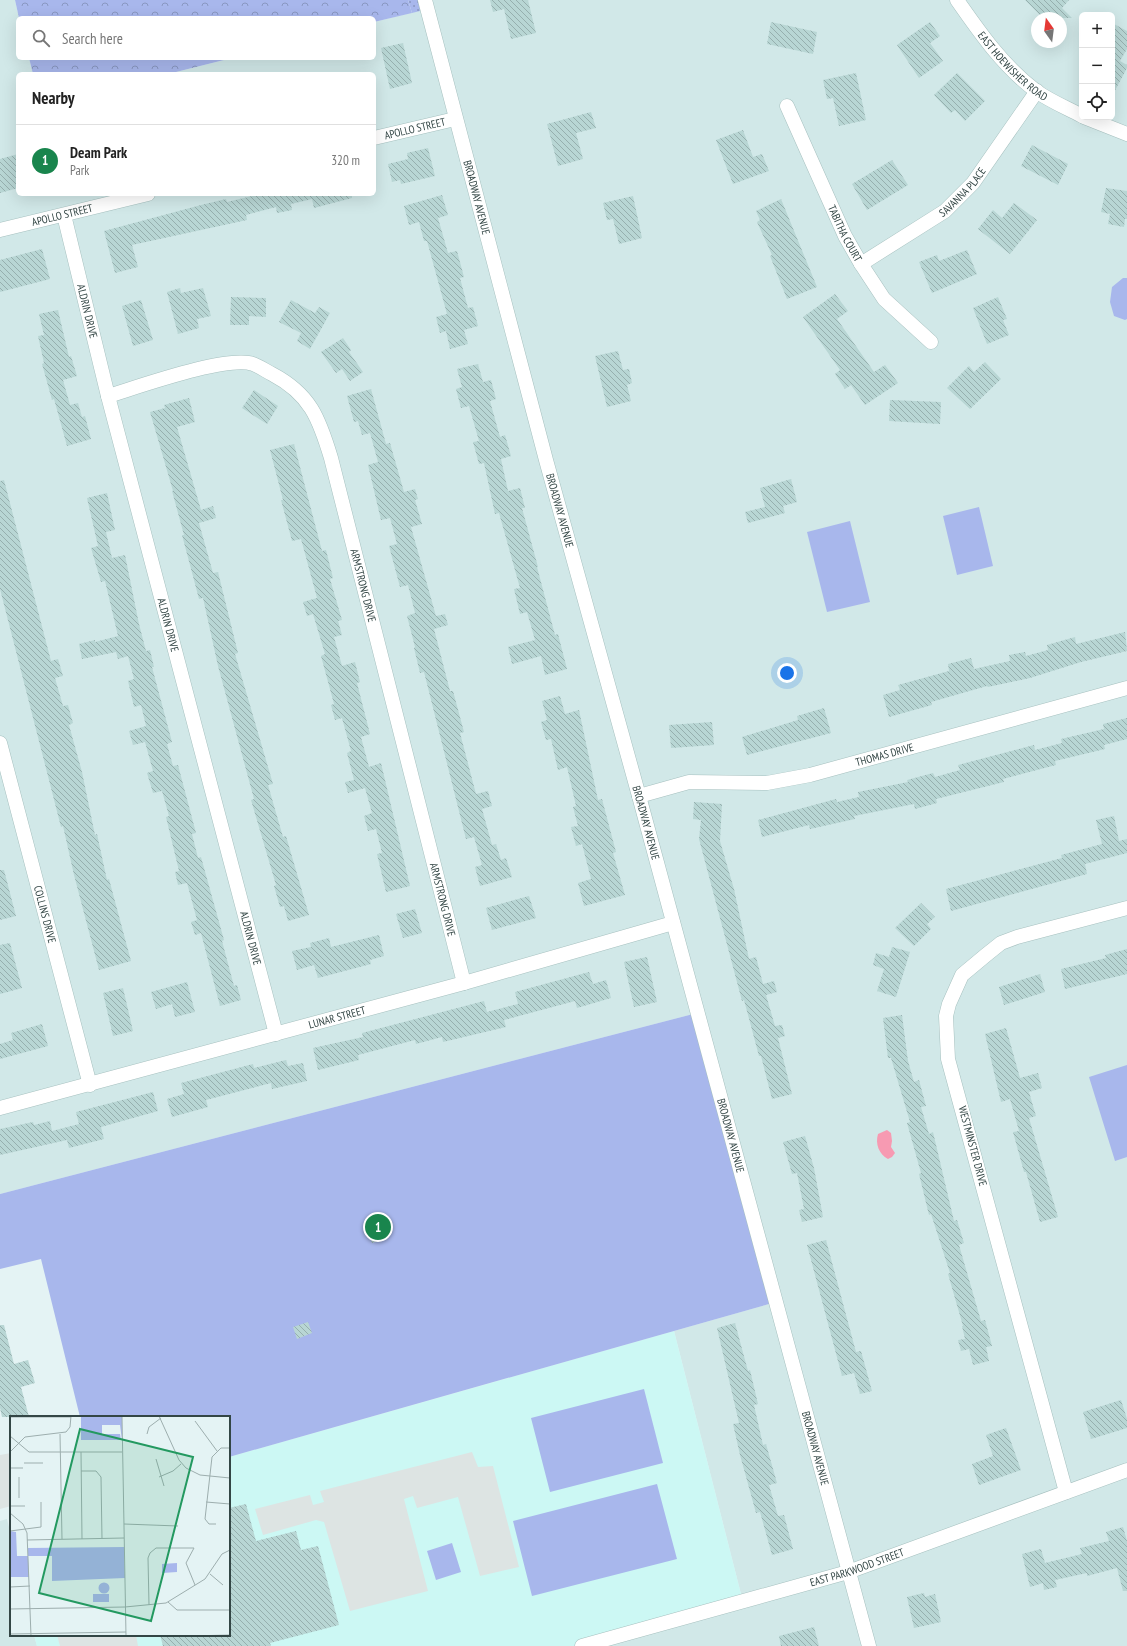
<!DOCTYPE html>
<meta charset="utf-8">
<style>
:root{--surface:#fff;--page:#f2f2f2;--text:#222;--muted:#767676;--line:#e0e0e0;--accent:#19854d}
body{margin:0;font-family:"PT Sans Narrow",sans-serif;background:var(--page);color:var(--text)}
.controls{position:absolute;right:12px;top:12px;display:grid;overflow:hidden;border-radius:6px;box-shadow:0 4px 16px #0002}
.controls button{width:36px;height:36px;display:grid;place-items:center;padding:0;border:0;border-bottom:1px solid var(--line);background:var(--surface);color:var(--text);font:20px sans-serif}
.compass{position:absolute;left:1031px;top:12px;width:36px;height:36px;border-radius:50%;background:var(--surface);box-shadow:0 4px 16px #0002;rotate:346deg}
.you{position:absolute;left:787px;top:673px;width:14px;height:14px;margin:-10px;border:3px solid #fff;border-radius:50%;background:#1a73e8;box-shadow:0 0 0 6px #1a73e833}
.badge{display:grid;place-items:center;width:26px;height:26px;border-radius:50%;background:var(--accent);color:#fff;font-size:13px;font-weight:700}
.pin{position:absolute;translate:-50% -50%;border:2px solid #fff;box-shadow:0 1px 4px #0006}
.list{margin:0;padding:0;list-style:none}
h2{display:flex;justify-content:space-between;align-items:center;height:52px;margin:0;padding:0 16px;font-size:17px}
h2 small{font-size:13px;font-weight:400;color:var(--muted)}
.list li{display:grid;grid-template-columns:26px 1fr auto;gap:12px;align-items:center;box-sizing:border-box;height:72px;padding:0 16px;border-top:1px solid var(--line)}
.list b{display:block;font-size:15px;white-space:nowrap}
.list p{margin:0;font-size:13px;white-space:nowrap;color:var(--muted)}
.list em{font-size:13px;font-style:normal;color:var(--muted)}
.icon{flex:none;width:22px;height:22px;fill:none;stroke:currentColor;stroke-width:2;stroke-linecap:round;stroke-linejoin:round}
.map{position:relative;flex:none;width:1127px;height:1646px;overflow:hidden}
.search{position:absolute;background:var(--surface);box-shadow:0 4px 16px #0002;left:16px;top:16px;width:360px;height:44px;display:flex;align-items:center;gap:10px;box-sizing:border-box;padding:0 14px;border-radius:6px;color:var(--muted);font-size:15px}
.panel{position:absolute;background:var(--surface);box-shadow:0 4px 16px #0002;left:16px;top:72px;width:360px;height:124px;border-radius:6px}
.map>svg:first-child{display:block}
.residential{fill:#d1e8e8;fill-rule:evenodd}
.commercial{fill:#ccf8f4}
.grass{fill:url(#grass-dots)}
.forest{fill:url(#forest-crowns)}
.park{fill:#a8b7ec}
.parking{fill:#dde4e3}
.water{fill:#f79ab2}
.building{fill:url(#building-back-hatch)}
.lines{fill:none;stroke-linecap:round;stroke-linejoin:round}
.minor-casing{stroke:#a6c0bf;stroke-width:15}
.minor{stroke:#fff;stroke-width:14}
.labels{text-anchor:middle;stroke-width:3.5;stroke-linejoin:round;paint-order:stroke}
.street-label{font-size:11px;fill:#334645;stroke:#fff}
.inset-road{fill:none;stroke:#9daeae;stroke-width:1}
.view{fill:#239960;fill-opacity:0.15;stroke:#239960;stroke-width:2}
.inset-edge{fill:none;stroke:#334645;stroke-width:2}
</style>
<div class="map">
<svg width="1127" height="1646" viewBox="0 0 1127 1646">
<defs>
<pattern id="grass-dots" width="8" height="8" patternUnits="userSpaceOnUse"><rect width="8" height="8" fill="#a8b7ec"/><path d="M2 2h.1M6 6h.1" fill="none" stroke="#8997c1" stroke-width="1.8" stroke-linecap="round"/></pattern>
<pattern id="forest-crowns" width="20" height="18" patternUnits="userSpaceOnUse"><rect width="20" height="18" fill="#a8b7ec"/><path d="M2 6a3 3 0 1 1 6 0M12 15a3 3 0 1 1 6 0" fill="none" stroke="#8997c1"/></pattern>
<pattern id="building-back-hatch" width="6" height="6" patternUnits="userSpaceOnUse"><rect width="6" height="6" fill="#b8d6d4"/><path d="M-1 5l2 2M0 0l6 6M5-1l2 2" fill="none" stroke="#96afae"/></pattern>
</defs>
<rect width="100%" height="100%" fill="#e4f3f4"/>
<path class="residential" d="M0,0H15L19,18L18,58H29L33,74H18V194H374V74H168L232,58H374V22L427,9L425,0H1127V1646H582L743,1602L674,1331L776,1302L697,1013L0,1194ZM1082,15H1112V117H1082ZM1037,18H1061V42H1037Z
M7,1519L11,1535V1635H34L37,1646H0V1521Z"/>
<path class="commercial" d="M674,1331L743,1602L582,1646H37L34,1635H229V1457Z"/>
<path class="grass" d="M408,0H425L428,9L412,13Z"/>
<path class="forest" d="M15,0H408L412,13L374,22V18H19Z
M29,58H232L168,74H33Z"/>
<path class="park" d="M1123,278H1127V319L1125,320L1114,316L1110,302L1112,287Z
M979,507L993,566L957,575L943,516Z
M850,521L870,602L827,612L807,532Z
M697,1013L776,1302L229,1457V1417H80L41,1259L0,1269V1194Z
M1127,1065V1157L1115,1161L1089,1077Z
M644,1389L663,1463L550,1492L531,1418Z
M657,1484L677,1559L532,1596L513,1521Z
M452,1543L461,1572L436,1580L427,1551Z"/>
<path class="parking" d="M472,1452L478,1467L493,1466L519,1567L480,1576L458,1497L417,1508L413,1496L404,1499L428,1591L350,1611L324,1522L316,1520L263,1535L255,1509L310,1495L313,1505L324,1502L320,1491Z
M11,1453V1506L0,1509V1455Z
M57,1635H136L138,1646H60Z"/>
<path class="water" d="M887,1130L891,1133L892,1141L891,1147L895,1153L892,1157L888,1159C879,1154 875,1144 878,1134Z"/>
<path class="building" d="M490,0H528L536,33L511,39L504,9L493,12Z
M1025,0H1069L1062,8L1072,18H1043Z
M771,22L817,32L813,54L767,44Z
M930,22L940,36L930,43L943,61L919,78L897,45Z
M1112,23L1127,31V49L1120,61L1127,65V68L1112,96Z
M403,43L412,83L390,89L381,48Z
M856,73L866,120L839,126L833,98L827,99L823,80Z
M957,73L985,101L965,121L955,110L951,113L934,95Z
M591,112L596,128L576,133L583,159L558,166L547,124Z
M743,130L753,157L762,154L769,171L733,184L716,140Z
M1032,145L1068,164L1058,185L1021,166Z
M428,148L435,176L401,184L400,180L392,182L388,164L408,159L407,153Z
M18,154V188L0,193V159Z
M892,160L908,185L867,210L852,184Z
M1106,188L1127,191V219H1125L1124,227L1108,224L1110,214L1101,212Z
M260,194H352V198L314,208L312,199L291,204L292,210L277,213L276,207L246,215L247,220L132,245L138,267L115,273L104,231L201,205L226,199L227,202Z
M442,195L448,215L438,218L448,253L457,251L464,277L460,278L468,308L473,307L478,326L464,330L468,344L450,349L446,331L440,333L436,317L447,314L427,241H424L419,222L409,225L404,206Z
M633,196L642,238L619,244L613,219L607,220L603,203Z
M781,199L817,287L787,299L770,256L772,255L757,222L760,220L756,211Z
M1014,203L1037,220L1010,254L978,229L993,210L1002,218Z
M42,249L50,279L0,292V260Z
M967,250L977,274L932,293L919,262L937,255L939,261Z
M180,288L181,293L203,288L211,316L197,319L199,328L178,334L167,292Z
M835,294L848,311L837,319L874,372L885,365L898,383L865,405L851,385L845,389L835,374L840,370L803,317Z
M231,297L266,298V317L249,316V325H230Z
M998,297L1007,319L1003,320L1009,335L987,344L973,308Z
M141,300L153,340L133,346L122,306Z
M291,300L315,313L319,307L330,313L310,349L297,341L301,333L279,322Z
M58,310L69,357L71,356L77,376L63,380L70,405L78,403L82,417L85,416L91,439L67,446L54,399L52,400L42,364L44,363L38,336L44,335L39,314Z
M343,338L351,350L349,352L363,372L350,381L342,369L336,373L321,352Z
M618,351L623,370L629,369L632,383L627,385L631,401L607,407L595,356Z
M985,362L1001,379L970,409L947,388L969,366L974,372Z
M478,364L483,382L491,380L496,399L490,401L500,437L505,435L511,456L501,459L508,491L520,488L525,508H522L538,567H537L555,635L558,634L567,669L545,675L541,656L512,664L508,647L535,640L527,612L520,614L514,589L520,588L499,513L495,514L484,463L479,464L473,442L479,441L469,406L461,408L456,389L462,387L457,369Z
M371,389L386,444L390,443L404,492L415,489L418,499L415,500L422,524L411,527L436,616L445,614L448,625L434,629L450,691H453L464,732L460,733L476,794L488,791L492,806L482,809L492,845L496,844L501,860L506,858L512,877L480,886L475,867L482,865L474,837L466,839L424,672L420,673L414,648L415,647L407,616L415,613L408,585L400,587L389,546L397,544L390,518L381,520L376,499L368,465L378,462L370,433L362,435L358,421L354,422L347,396Z
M254,390L278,406L267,424L242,408Z
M189,398L195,422L177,427L201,510L213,506L216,518L199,523L213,573L218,572L238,653L235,654L273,784L268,785L283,837L286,836L309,915L288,921L284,906L280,907L274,886L276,885L251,800L254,799L218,666L203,598L199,599L182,535H184L172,491H173L150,412L165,408L164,405Z
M890,400L941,402L940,424L889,421Z
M294,444L322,551L326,550L333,578L330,579L342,620L338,621L342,635L334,637L342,666L355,662L360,682L357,683L370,734L361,737L369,767L381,763L410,886L386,892L377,854L382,853L376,829L368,831L364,816L372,813L365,788L348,793L345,782L354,780L347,753L351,751L342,718L335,720L331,705L334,704L321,656L325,654L313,614L307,616L303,602L317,598L301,539L292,541L281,500H283L270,450Z
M791,479L797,502L783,506L785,513L748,523L745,512L765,507L760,488Z
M4,480L51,661L58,659L63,676L55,678L63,706L68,705L73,723L69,725L82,772L95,835L97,834L107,880L109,879L131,961L99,970L74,875L63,826L61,827L0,589V481Z
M107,493L115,530L106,532L112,558L125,555L139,624L146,651L150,650L154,667H152L172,742L167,744L173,766L178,765L196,833L192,834L198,858L201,857L224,940L222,941L234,986L237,985L241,1000L220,1006L201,933L195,935L191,922L197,920L187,883L178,885L175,872L179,871L166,817L169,816L162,791L153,793L147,773L153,771L145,742L133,745L129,731L146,726L141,705L134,707L128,681L134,679L128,656L118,659L116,652L82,659L79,644L95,640V642L118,636L105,581L101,582L91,548L98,546L87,498Z
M1125,632L1127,651L1081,662L1030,678L988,687L987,686L931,702L932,705L889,717L883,695L900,690L898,685L949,671L948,664L971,658L974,669L1010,661L1009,655L1025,652L1026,656L1048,650L1047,645L1075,637L1076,644Z
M560,696L565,714L579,710L598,800L602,799L616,852L613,853L625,895L584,906L578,883L591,879L582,844L576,846L571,827L578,826L573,807L576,806L567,767L558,770L551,739L546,740L541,722L547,720L542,701Z
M824,708L831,733L747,755L742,737L798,720L797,716Z
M1127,718V739L1104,745L1105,749L1055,761L1056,765L1003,779L1004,782L936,799L937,803L915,809L914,804L854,816L855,819L810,829L809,825L762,837L758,820L836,799L837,802L859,797L858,792L908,782L907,780L933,773L935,777L960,770L958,765L1034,745L1035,750L1062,743L1061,739L1104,729L1103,724Z
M712,722L714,745L671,748L669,725Z
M694,802L722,804L720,841L734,889L749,959L756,957L763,984L774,981L777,992L766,995L775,1026L782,1025L785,1036L778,1038L792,1094L772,1099L761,1056H759L744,1000L742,1001L699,839L701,820L693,819Z
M1114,816L1119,841L1127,839V853L1085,864L1087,874L951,911L946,889L1062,858L1061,855L1102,844L1096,820Z
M0,870H4L16,916L0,920Z
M529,896L536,918L492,930L486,908Z
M921,903L935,917L927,924L931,929L914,946L895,928Z
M415,909L422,933L403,938L396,914Z
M379,935L384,956L370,960L371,964L318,978L314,965L297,970L292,951L311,947L310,943L329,938L331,947Z
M10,943L22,988L0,994V945Z
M892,947L910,952L896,997L877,991L884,969L873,965L876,953L889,957Z
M1127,949V974L1065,989L1061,969L1106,958L1105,955Z
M647,957L657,1002L634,1007L624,962Z
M589,972L593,984L606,980L611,998L577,1008L575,1001L504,1020L506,1027L443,1042L442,1037L416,1044L415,1040L358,1055L359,1060L318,1070L313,1048L363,1037L362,1033L484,1001L487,1012L518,1004L515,992Z
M1040,974L1045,992L1004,1005L999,987Z
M187,982L195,1012L175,1017L172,1004L156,1009L151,992Z
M123,988L133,1031L113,1036L103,993Z
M902,1015L908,1061L914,1082L919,1080L926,1106L921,1107L929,1134L933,1132L954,1221L957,1220L964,1243L959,1245L981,1321L985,1320L992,1346L986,1347L989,1361L973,1365L969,1349L961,1351L958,1340L965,1339L962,1326H963L948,1274L950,1273L931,1214L929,1215L919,1174L921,1173L907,1123L910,1122L891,1058H888L883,1018Z
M42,1024L48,1046L0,1059V1044L13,1040L11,1033Z
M1006,1028L1020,1078L1038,1073L1042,1088L1029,1092L1036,1116L1029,1118L1058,1217L1040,1222L1026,1172H1024L1013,1132L1019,1131L1010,1099L1001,1102L985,1034Z
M286,1060L288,1066L303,1063L307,1081L272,1089L271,1083L206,1100L208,1107L172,1117L167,1099L184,1094L181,1083L253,1064L254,1068Z
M153,1092L158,1111L101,1127L104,1139L69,1148L67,1140L0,1155V1129L33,1122L34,1125L50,1121L52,1131L79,1124L76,1112Z
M805,1136L814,1168L823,1217L802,1222L799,1210L804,1209L797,1173L792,1174L783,1142Z
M381,1224L385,1239L372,1243L368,1228Z
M826,1240L856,1352L861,1351L872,1391L860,1394L854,1373L842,1376L807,1245Z
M308,1322L312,1333L297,1339L293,1327Z
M735,1323L748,1371L750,1370L758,1404L754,1405L763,1445L766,1444L777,1483L769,1485L778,1516L784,1515L793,1549L772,1555L760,1512L756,1513L740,1455L733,1424L739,1423L717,1328Z
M0,1325H4L14,1364L28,1360L35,1383L21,1387L29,1417H2L0,1408Z
M1121,1400L1127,1419V1428L1091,1439L1083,1412Z
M1006,1428L1021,1470L979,1485L972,1464L993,1456L986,1435Z
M246,1504L256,1541L296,1531L301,1550L318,1546L339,1625L270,1643L271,1646H163L160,1635H229V1508Z
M1123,1527L1127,1541V1591H1123L1117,1568L1087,1576V1573L1055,1580L1057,1587L1044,1590L1043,1583L1030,1587L1022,1554L1041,1549L1045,1563L1082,1554L1080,1548L1109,1541L1106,1532Z
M924,1593L925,1597L935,1594L941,1622L914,1628L907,1597Z
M814,1627L819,1646H781L779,1636Z"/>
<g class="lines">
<g class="minor-casing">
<g id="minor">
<path id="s1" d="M425,0L546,460L639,796L869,1646"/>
<path id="s2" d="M957,0C980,33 1003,66 1036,91C1050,101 1067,108 1082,116"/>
<path id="s3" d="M787,106L845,236L861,264L884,299L931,342"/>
<path d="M1084,117L1127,134"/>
<path id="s4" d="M374,138L455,119"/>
<path id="s5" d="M64,215L108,396L276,1034"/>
<path id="s6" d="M0,230L148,194"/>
<path id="s7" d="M861,264L945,211L973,183L1037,91"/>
<path id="s8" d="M108,396C138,387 227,355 253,364C259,366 266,371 272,374C310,394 319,418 331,458L464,983"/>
<path id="s9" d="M0,743L90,1085"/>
<path id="s10" d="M639,796L689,782L767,783L810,775L1127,688"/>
<path id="s11" d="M0,1108L464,983L673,923"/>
<path d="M1066,1492L948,1059L946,1016L949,1004L962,975L986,955L1001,943L1017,937L1127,908"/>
<path id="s12" d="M582,1646L848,1572L1127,1470"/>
</g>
</g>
<use href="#minor" class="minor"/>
</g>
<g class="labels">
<g class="street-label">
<text dy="4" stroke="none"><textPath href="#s2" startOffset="87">EAST HOEWISHER ROAD</textPath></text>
<text dy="4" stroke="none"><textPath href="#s4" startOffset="42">APOLLO STREET</textPath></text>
<text dy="4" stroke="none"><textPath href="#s7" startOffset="125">SAVANNA PLACE</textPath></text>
<text dy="4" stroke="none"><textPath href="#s1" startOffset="204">BROADWAY AVENUE</textPath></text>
<text dy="4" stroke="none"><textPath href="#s6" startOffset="64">APOLLO STREET</textPath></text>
<text dy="4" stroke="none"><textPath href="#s3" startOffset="140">TABITHA COURT</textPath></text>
<text dy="4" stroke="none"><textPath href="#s5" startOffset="99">ALDRIN DRIVE</textPath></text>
<text dy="4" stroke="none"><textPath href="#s1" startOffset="528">BROADWAY AVENUE</textPath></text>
<text dy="4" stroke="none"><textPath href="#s8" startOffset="409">ARMSTRONG DRIVE</textPath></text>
<text dy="4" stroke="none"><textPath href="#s5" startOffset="423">ALDRIN DRIVE</textPath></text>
<text dy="4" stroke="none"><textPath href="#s10" startOffset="251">THOMAS DRIVE</textPath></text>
<text dy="4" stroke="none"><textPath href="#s1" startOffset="852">BROADWAY AVENUE</textPath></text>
<text dy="4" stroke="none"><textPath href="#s8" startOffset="733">ARMSTRONG DRIVE</textPath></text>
<text dy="4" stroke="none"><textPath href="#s9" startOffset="177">COLLINS DRIVE</textPath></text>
<text dy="4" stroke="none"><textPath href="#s5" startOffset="747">ALDRIN DRIVE</textPath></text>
<text dy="4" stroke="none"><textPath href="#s11" startOffset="349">LUNAR STREET</textPath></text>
<text dy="4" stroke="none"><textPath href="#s1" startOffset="1176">BROADWAY AVENUE</textPath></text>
<text transform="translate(973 1146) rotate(75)" y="4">WESTMINSTER DRIVE</text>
<text dy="4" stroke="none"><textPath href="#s1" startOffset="1500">BROADWAY AVENUE</textPath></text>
<text dy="4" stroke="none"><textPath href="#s12" startOffset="286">EAST PARKWOOD STREET</textPath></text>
</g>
</g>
<g transform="translate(10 1416)">
<rect width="220" height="220" fill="#e4f3f4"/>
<path d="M92,0L112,1V24L110,9H92ZM0,115L6,116L7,140H18L19,161H0Z" fill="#a8b7ec"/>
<path d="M71,0H92V18H110L111,24H71Z" fill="#a8b7ec"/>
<path d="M114,131L115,162L42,165V140H18V132ZM167,147V156L152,157V148ZM88.5 172a5.5 5.5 0 1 1 11 0a5.5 5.5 0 1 1-11 0ZM83,178H99V186H83Z" fill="#a8b7ec"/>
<path class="inset-road" d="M112,0L116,220M149,0L169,44L176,52L190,59L220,62M0,1H61M185,5L207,35M50,18L52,123M137,18L139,11L151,2M0,20L19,36H112M0,36L15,21L56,16L60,11L61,0M71,36L72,123M146,43L154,70M14,47H33M0,52H13M71,55H86L91,61L92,123M9,61V82M149,61L163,55L171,48M196,86L220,88M0,90H15M0,97L13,108L17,117L21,220M114,108L168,110M206,108H199L195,103L202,41L211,32H220M0,115L31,111V86M17,124L114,122M200,158L213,169M0,171L20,170M158,186L167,194H220M139,189L138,142L140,137L146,132H184L176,147L185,169M0,193L115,191L156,187L195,163L212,138L220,134M0,218L116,216M180,220L220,219"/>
<path class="view" d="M70,13L183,41L141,205L29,177Z"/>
<rect width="220" height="220" class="inset-edge"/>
</g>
</svg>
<div class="controls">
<button>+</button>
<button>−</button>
<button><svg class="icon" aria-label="locate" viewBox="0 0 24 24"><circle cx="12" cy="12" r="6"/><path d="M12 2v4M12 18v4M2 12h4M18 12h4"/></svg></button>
</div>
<svg class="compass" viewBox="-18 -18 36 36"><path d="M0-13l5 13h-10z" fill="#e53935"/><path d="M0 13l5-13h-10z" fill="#767676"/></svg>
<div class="you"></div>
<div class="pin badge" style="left:378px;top:1227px">1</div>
<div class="search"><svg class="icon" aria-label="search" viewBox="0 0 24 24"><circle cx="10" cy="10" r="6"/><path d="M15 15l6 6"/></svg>Search here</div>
<section class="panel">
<h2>Nearby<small></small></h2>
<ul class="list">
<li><span class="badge">1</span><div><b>Deam Park</b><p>Park</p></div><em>320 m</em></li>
</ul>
</section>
</div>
